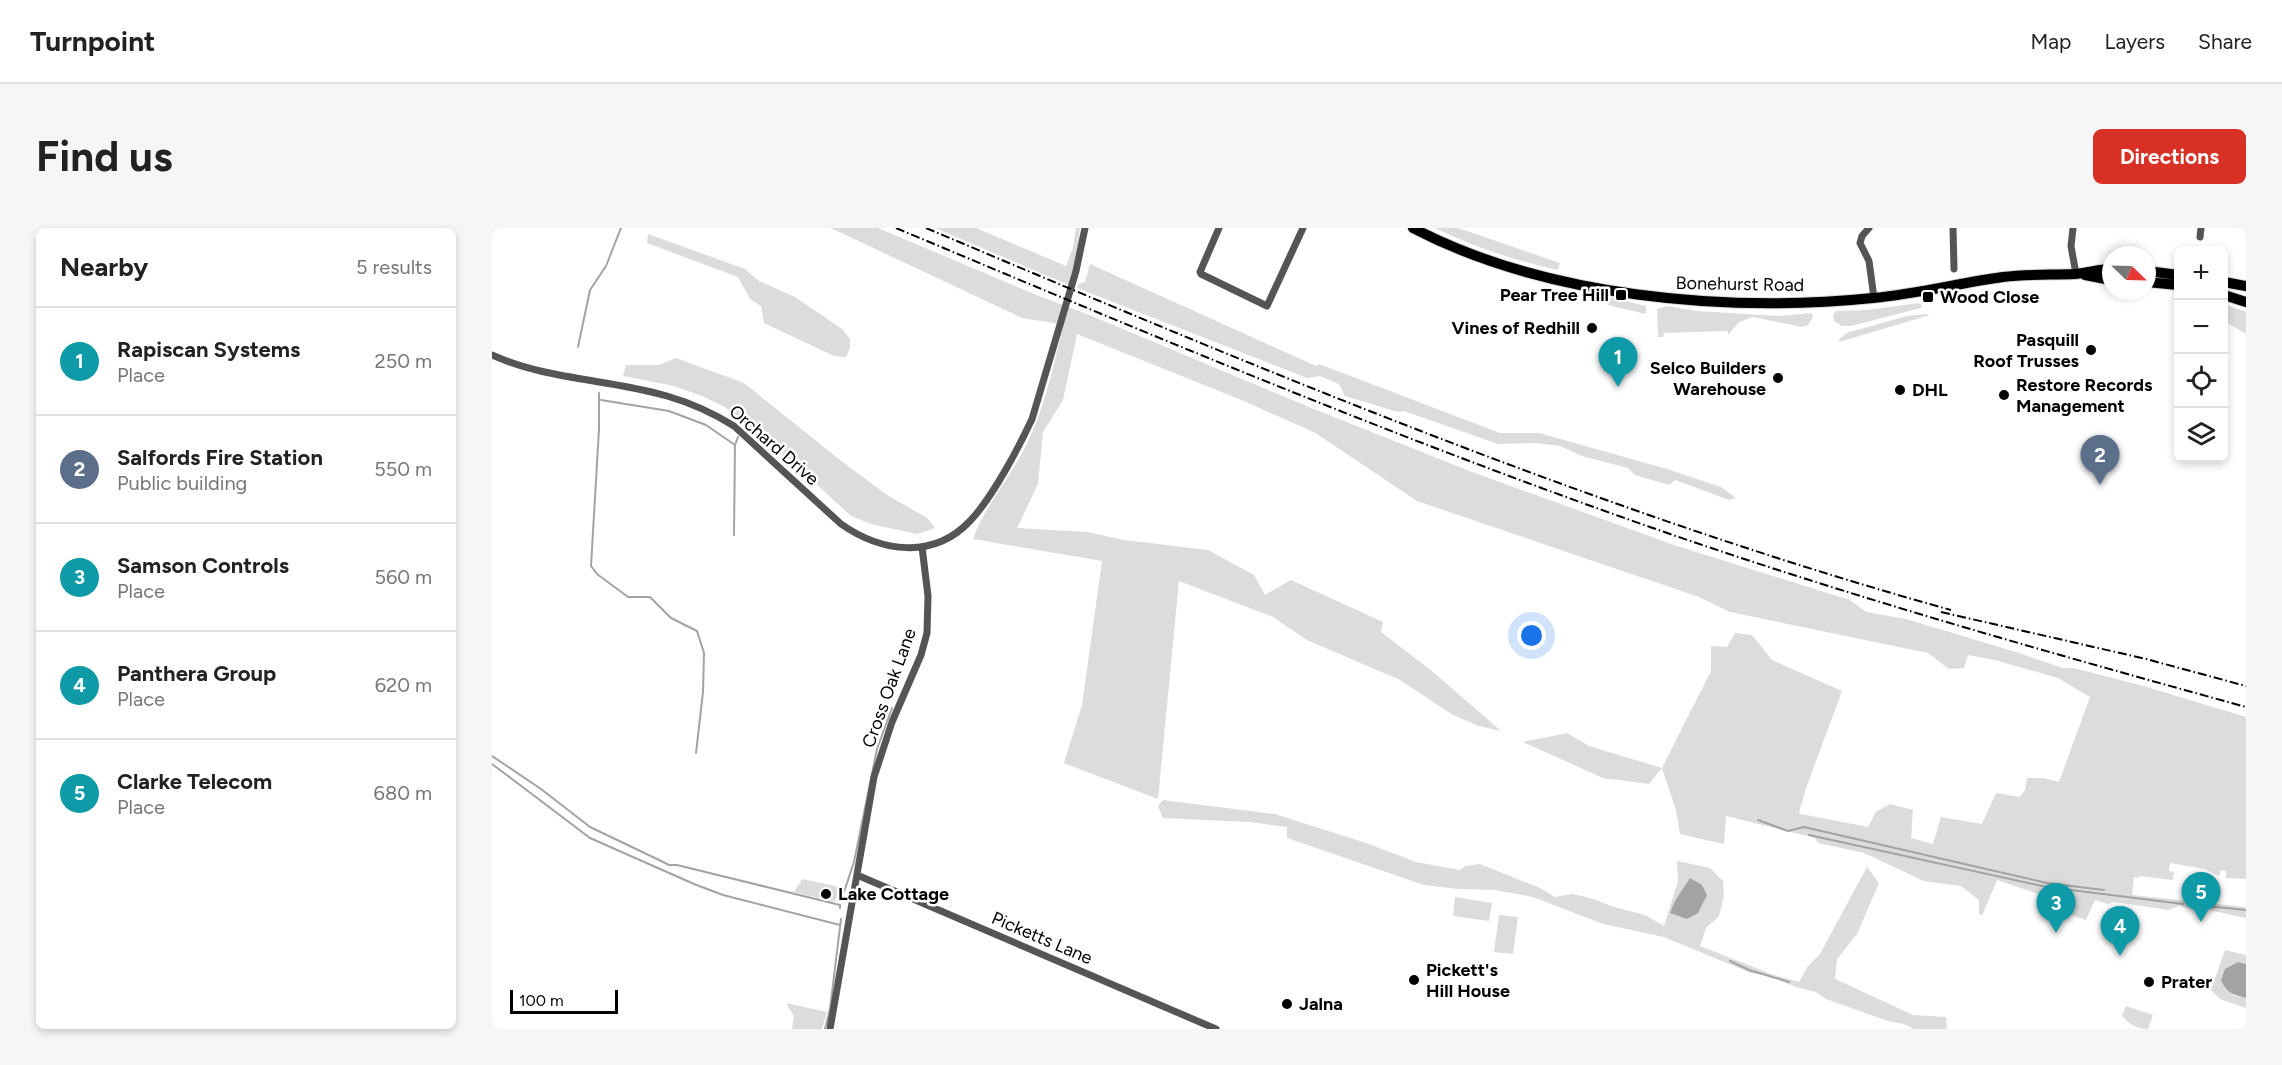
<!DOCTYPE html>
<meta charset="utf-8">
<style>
:root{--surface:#fff;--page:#f6f6f6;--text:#222;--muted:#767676;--line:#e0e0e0;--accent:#d93025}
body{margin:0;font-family:Figtree,sans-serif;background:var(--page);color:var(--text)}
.controls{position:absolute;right:18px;top:18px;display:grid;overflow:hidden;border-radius:9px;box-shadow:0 3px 9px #0003}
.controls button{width:54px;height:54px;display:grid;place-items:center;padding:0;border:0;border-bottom:2px solid var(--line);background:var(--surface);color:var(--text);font:30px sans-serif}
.compass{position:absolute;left:1610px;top:18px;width:54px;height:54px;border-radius:50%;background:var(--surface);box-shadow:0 3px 9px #0003;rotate:113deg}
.scale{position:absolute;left:18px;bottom:15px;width:108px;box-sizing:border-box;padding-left:6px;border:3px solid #000;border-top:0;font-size:16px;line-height:21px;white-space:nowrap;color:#000;-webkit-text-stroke:4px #fff;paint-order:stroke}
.you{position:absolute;left:1040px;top:408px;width:21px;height:21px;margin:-15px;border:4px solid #fff;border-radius:50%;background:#1a73e8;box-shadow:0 0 0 9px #1a73e833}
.badge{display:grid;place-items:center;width:39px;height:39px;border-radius:50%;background:var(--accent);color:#fff;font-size:20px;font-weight:700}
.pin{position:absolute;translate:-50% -50px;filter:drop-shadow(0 2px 3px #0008)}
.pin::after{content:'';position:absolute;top:32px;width:21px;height:18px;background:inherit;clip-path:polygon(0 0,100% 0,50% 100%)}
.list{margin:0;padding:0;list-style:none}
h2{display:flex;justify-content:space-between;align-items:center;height:78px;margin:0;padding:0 24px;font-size:26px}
h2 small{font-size:20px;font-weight:400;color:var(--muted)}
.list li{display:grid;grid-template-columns:39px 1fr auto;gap:18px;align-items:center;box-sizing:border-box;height:108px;padding:0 24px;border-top:2px solid var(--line)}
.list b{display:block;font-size:22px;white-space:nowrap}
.list p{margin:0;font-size:20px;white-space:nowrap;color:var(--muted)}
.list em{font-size:20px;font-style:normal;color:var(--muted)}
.icon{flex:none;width:33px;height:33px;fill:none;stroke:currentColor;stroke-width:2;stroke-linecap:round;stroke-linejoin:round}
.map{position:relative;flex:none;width:1754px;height:801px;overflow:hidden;border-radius:9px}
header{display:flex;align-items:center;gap:36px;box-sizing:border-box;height:84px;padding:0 30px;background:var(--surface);border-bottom:2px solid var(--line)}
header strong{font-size:28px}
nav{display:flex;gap:33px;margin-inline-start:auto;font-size:21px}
.intro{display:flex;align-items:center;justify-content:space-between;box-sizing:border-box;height:144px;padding:0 36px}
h1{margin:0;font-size:42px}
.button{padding:15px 27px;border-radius:9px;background:var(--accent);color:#fff;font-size:21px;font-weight:700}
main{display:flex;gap:36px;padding:0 36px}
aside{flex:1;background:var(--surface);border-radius:9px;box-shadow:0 3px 9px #0003}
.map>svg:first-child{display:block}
.green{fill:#dcdcdc}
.water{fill:#a3a3a3}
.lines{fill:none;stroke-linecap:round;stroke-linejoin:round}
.stream{stroke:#a3a3a3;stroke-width:2}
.primary-casing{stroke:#dbdbdb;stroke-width:12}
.minor{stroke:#555;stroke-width:7}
.primary{stroke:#000;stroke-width:10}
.rail{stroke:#000;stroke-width:2;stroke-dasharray:9 3 1.5 3;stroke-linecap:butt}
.poi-dot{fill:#000;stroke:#fff;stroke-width:2}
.labels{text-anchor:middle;stroke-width:5;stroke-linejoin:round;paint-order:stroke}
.street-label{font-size:18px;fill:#000;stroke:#fff}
.poi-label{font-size:18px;font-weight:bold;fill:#000;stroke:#fff;text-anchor:start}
</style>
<header>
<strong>Turnpoint</strong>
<nav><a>Map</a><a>Layers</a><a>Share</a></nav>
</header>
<div class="intro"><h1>Find us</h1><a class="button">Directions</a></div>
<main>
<aside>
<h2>Nearby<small>5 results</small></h2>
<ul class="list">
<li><span class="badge" style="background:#0f9aa8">1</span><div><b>Rapiscan Systems</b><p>Place</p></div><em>250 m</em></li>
<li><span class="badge" style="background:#5c6f8a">2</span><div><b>Salfords Fire Station</b><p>Public building</p></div><em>550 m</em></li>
<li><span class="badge" style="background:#0f9aa8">3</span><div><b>Samson Controls</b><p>Place</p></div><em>560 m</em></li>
<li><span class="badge" style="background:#0f9aa8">4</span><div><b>Panthera Group</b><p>Place</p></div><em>620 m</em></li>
<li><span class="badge" style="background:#0f9aa8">5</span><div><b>Clarke Telecom</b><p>Place</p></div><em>680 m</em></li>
</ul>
</aside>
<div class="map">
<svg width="1754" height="801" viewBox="0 0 1754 801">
<rect width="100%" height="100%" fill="#fff"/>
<path class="green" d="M339,0H386L547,68L595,86L817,179L980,244L1185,318L1358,372L1374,384L1414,391L1524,424L1571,440H1582L1648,457L1754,489V651L1734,650V643L1729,642L1727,648L1713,641L1678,635L1677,643L1682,644L1681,652L1647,648V650L1642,649L1640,667L1754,679V690L1713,681L1712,683L1687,678L1676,682L1623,674L1616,676L1603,672L1594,692L1556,679L1559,667L1551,664L1549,667L1505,652L1490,688L1487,685V672L1469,658L1432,653L1372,625L1326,615L1323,610L1234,588L1232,616L1188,606L1184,582L1170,540L1157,556L1111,550L1031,514L1075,505L1097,518L1170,540L1219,443V418L1235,419L1243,405L1260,407L1280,432L1350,463L1314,560L1307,584L1309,586L1376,599L1384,584L1398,576L1421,582L1419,610L1441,616L1449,589L1490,596L1504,565L1528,569L1533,562L1535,550H1551L1567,554L1598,469L1566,450L1503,432L1476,427L1472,440L1457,441L1436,425L1238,384L1207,369L925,273L822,204L747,171L585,106L571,172L551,204L546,256L525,300L595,304L632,312L716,322L762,347L773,367L799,352L891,394L889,404L941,444L1009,503L987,498L961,487L908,452L815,412L781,389L687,353L666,571L572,535L590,477L610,333L481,311C492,280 513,256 529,227C551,188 560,143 571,99L562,95L530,90Z
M443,0H484L574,38L581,20L584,0H588L585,27L577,57Z
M943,0H966L1068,35L1066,42C1024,33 982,19 943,0Z
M156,6L253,41L267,53L303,69L350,101L358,111V120L354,129L342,128L272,95L269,78L258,71L246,49L155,15Z
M598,36L824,138L827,136L1008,205H1047L1175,241L1229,259L1244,270L1237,272L1183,252L1177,257L1143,247L1136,240L1090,228L1068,218L1043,215L1006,216L912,183L906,184L853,168L847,156L828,148L815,150L585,60L587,56L593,54Z
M1097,64L1154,78V86L1116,77L1115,73L1094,68Z
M1427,75L1430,78L1429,80L1359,98H1350L1342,93L1341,87L1344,83L1375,82Z
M1732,76L1754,84V106L1732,93Z
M1175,78L1205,83L1287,88L1319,85L1321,89L1316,97L1310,99L1261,89L1247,94L1236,107V103H1231L1172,105L1171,109H1166L1165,81Z
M1434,86L1438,87L1347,114V112L1354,105L1415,88Z
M184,130L252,155L348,232L395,267L435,290L443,300L425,306L379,296L359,288L273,209L233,179L210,168L182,158L131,148L134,137H167Z
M671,572L783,586L874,615L924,634L968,642L973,638L988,636L1048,660L1063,669L1080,666L1098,670L1122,679L1153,687L1172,698L1186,653L1185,633L1218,640L1231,653L1232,668L1227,688L1214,700L1208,718L1279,746L1307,754L1316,738L1328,726L1375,639L1387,655L1365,706L1345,731L1343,751L1421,787L1454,789L1455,801H1422L1412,796L1396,793L1334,771L1324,764L1304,759L1278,748L1259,745L1172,709L1111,696L1041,669L1003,662L966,661L932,657L795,610V599L758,594L671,590L666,578Z
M310,651L348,659L343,674L302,664Z
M963,669L1000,675L997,693L961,688Z
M1007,687L1026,689L1021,726L1002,724Z
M1733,722L1754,727V736L1746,734L1741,767L1754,770V780L1728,771L1719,762Z
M294,775L335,784L330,801H300L302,788Z
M1634,778L1661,787L1656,801C1644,801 1638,796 1630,788Z"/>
<path class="water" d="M1198,650L1210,657L1215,667L1206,685L1195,691L1178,685L1183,673Z
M1746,734L1754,736V770C1741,767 1734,764 1729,752L1733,741Z"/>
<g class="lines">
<path class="stream" d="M86,119L98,62L114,38L129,0
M107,165V201L99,338L105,346L136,369H158L179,390L205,403L212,425L211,464L204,525
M109,172L177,183L214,197L243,217L242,307
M251,194L281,222
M243,217L246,209
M0,528L49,561L98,599L165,631L177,637H185L348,677V680
M0,536L98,610L202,656L231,667L348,697
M1266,592L1296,603L1312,599L1555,655L1612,662
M1317,607L1555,659L1691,676
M352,664L362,634L385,521L400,480
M1704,677L1754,682
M1238,733L1257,742L1297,754
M333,801L338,781L349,691"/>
<g class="primary-casing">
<path id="primary" d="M921,0C1053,69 1234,85 1381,70C1425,66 1467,55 1511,49C1535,46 1559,47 1583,46C1595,45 1607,41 1619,41
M1655,43L1686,47
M1593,47L1619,52
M1655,54L1686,57
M1732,54L1754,58
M1732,67L1754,74"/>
</g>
<path class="minor" d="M727,0L708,44L709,46L775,78L811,0
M1377,0L1370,8L1368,15L1377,33L1382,70
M1461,0L1462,41
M1581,0L1579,18L1584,46
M1708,9L1709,0
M0,127C55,152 117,151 175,168C199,175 221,185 242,198L349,296C389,324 441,332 478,293C500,270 526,221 540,191L584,43L593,0
M365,647L724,801
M338,801L382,549L400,494L429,427L435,405L436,368L430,319"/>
<use href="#primary" class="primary"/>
<path class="rail" d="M404,0C661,108 918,216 1181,307C1370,372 1562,426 1754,479
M434,0C768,141 1109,285 1459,382
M1449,384L1654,431L1754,458"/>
</g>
<g class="poi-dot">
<rect x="1123" y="61" width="12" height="12" rx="3"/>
<rect x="1430" y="63" width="12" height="12" rx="3"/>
<circle cx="1100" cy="100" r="6"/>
<circle cx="1599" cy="122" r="6"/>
<circle cx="1286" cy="150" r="6"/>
<circle cx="1408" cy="162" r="6"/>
<circle cx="1512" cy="167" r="6"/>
<circle cx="334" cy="666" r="6"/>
<circle cx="922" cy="752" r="6"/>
<circle cx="1657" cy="754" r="6"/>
<circle cx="795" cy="776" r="6"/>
</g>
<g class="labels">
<g class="street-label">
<text transform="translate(1248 56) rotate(1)" y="6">Bonehurst Road</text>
<text transform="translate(282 217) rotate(41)" y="6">Orchard Drive</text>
<text transform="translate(397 460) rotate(-70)" y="6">Cross Oak Lane</text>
<text transform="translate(550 710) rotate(23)" y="6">Picketts Lane</text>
</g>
<g class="poi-label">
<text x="1117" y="73" text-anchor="end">Pear Tree Hill</text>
<text x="1448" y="75">Wood Close</text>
<text x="1088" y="106" text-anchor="end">Vines of Redhill</text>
<text x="1587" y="118" text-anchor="end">Pasquill<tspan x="1587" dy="21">Roof Trusses</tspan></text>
<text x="1274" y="146" text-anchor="end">Selco Builders<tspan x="1274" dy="21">Warehouse</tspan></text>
<text x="1524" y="163">Restore Records<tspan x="1524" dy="21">Management</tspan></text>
<text x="1420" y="168">DHL</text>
<text x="346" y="672">Lake Cottage</text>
<text x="934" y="748">Pickett's<tspan x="934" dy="21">Hill House</tspan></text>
<text x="1669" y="760">Prater</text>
<text x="807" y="782">Jalna</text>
</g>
</g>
</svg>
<div class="controls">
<button>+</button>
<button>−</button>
<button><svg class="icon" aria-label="locate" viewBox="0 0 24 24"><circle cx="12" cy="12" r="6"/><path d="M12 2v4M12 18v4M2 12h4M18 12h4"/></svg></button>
<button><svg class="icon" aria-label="layers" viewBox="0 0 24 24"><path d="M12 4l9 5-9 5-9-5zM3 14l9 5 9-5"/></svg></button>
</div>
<svg class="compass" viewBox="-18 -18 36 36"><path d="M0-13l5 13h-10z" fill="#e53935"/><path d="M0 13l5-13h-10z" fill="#767676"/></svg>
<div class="scale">100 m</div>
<div class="you"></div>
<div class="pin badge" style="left:1126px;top:159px;background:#0f9aa8">1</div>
<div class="pin badge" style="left:1608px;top:257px;background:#5c6f8a">2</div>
<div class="pin badge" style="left:1564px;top:705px;background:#0f9aa8">3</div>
<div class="pin badge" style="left:1628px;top:728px;background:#0f9aa8">4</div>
<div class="pin badge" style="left:1709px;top:694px;background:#0f9aa8">5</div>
</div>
</main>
